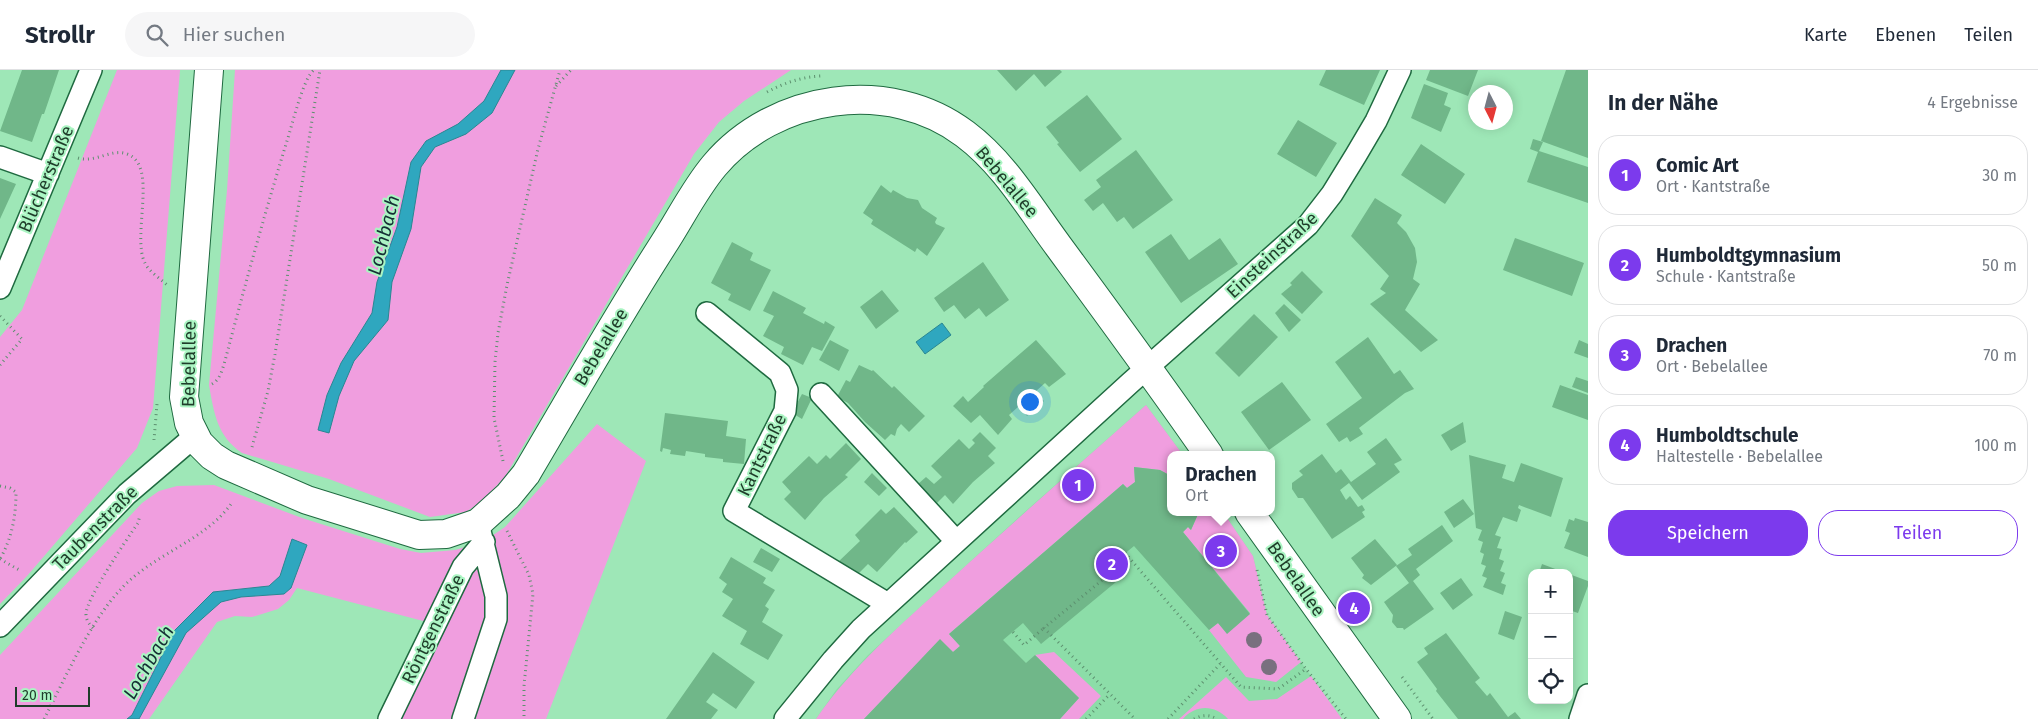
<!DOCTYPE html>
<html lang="de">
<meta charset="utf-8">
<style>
:root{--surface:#fff;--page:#f6f6f7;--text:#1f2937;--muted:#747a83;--line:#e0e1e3;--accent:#7c3aed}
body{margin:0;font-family:"Fira Sans",sans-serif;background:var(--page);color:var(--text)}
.controls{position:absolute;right:15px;bottom:15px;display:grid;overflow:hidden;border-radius:10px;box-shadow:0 2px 12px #0003}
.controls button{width:45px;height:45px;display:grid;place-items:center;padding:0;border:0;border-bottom:1px solid var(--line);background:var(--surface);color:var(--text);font:25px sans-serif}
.compass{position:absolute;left:1468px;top:15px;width:45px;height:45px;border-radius:50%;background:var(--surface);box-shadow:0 2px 12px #0003;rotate:174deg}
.scale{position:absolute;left:15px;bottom:12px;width:75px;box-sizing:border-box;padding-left:5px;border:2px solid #1f3d2a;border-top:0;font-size:14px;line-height:18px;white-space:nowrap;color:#1f3d2a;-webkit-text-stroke:4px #abf5c3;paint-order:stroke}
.you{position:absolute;left:1029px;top:331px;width:18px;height:18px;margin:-12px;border:4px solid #fff;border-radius:50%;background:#1a73e8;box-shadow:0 0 0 8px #1a73e833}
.badge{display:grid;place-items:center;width:32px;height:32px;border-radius:50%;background:var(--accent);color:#fff;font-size:16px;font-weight:700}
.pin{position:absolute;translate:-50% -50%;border:2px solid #fff;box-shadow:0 1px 5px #0006}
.popup{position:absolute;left:1167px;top:381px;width:108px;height:65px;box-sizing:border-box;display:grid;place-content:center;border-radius:10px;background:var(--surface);filter:drop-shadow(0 1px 4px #0005);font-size:16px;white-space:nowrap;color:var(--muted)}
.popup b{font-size:19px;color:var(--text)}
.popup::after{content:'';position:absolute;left:50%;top:100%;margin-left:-10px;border:10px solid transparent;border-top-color:var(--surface)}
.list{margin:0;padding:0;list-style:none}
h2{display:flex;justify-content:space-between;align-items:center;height:65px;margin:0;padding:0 20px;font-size:21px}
h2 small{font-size:16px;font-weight:400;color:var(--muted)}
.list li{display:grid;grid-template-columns:32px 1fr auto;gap:15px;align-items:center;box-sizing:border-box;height:80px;margin:0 10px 10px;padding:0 10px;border:1px solid var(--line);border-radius:20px}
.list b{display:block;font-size:19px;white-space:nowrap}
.list p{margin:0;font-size:16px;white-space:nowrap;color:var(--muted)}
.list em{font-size:16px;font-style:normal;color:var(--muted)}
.actions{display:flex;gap:10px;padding:15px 20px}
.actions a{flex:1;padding:11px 0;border:1px solid var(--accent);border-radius:20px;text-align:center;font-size:18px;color:var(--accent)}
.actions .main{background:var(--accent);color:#fff}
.icon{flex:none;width:28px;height:28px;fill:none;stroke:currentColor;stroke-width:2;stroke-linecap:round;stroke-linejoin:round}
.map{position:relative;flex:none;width:1588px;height:649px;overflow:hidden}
header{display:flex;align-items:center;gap:30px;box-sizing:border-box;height:70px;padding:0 25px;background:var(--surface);border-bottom:1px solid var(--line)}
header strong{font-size:24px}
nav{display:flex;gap:28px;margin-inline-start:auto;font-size:18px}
.search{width:350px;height:45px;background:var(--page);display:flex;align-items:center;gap:12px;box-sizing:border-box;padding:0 18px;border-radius:28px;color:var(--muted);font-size:19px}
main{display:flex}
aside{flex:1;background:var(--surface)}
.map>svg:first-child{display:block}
.built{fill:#8cdda8}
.green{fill:#f09edf}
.water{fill:#2fa7bf;stroke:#2a8792}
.building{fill:#70b789}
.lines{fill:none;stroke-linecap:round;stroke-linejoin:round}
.street-casing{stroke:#1f6a40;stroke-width:24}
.secondary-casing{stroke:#1f6a40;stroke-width:30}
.path{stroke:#5d906f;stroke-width:3;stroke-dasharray:1 4;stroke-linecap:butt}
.street{stroke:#fff;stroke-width:21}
.secondary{stroke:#fff;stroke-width:28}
.tree{fill:#79707f}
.labels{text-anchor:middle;stroke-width:4;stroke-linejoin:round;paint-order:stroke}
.street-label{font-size:18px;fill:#1f3d2a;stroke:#abf5c3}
.water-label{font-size:19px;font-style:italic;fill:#162f35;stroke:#abf5c3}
</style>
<header>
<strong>Strollr</strong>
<div class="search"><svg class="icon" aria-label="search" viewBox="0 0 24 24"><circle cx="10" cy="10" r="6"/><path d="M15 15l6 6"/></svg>Hier suchen</div>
<nav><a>Karte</a><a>Ebenen</a><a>Teilen</a></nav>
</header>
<main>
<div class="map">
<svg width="1588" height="649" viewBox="0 0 1588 649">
<rect width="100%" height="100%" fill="#9ee7b7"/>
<path class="built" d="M1146,335L1183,385H1171V442H1223L1253,486L1267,545L1342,649H816L836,620L868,585L1019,447Z"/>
<path class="green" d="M117,0H180L153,338L137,378L27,506L0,534V267L22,240Z
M235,0H791L744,31L719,52L694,84L505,407L481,432L466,442L430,447L329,409L242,383C217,366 214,343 209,315L227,120Z
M1146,335L1183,385H1171V406L1160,400L1134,397L1135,412L1127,418L1123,414L949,564L960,576L953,582L940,570L864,649H816C854,594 901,555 950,510C1015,451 1080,393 1146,335Z
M597,354L646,391L546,649H399L427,552L297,518L289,530L278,539L252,547L235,546L217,552L149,649H0V585L142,433L159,421L177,416L214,415L302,448L400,479L421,483L455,480L483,472L505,457Z
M1199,442H1223L1253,486L1267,545L1301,592L1276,612L1246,607L1209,560L1218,553L1227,563L1250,543L1183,462L1188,457L1191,460Z
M1054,582L1101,626L1079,649H1060L1079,628L1035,585Z
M1311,606L1342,649H1228C1215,635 1196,634 1183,649H1179L1226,607L1249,631L1277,629Z"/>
<path class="water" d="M501,0H515L492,43L466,64L435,77L421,97L411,159L392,212L388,250L354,291L339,326L329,363L318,360L327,325L341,293L372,243L377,212L397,157L411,92L426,71L458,54L484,31Z
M942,253L951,265L925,284L916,272Z
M292,469L307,475L291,518L284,524L241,527L221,532L186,563L139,649H127L132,645L174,561L213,522L269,516L280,506Z"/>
<path class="building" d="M22,0H59L44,44H42L32,72L0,61Z
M997,0H1060L1062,2L1045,17L1034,4L1016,21Z
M1326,0H1380L1364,35L1319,15Z
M1430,0H1478L1468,26L1426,10Z
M1566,0H1588V88L1541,71Z
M1424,14L1448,23L1444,35L1451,38L1441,62L1411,48Z
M1087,25L1122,69L1080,102L1057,74L1059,73L1046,57Z
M1298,50L1337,73L1316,107L1277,84Z
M1533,69L1543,72L1539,81L1588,97V133L1527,112L1538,82L1530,79Z
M1421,74L1465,104L1445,134L1401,105Z
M1136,80L1173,130L1133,159L1124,147L1117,152L1103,133L1093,141L1084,130L1101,117L1096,110Z
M0,108L16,114L0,149Z
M881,115L891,123L893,120L907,128L918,130L922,138L937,148L935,152L936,154L945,158L927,186L917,178L915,182L871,154L873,150L863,143Z
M1375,128L1402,145L1397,153L1406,162L1415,178L1417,192L1413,209L1420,214L1405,240L1438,270L1421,282L1370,234L1386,223L1380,219L1389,206L1351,166Z
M1171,164L1189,190L1220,168L1238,194L1181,233L1145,182Z
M1515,168L1584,193L1572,226L1503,200Z
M732,172L753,183L750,190L771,200L750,241L728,230L731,224L711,213Z
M983,192L1009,230L986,247L979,238L965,249L954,235L944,242L934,228Z
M1302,201L1323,222L1302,244L1281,224L1292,215L1290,213Z
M882,220L899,241L876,259L860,237Z
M773,221L806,238L803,243L824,254L825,251L835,257L822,281L812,277L803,295L781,284L784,277L763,266L774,246L763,241Z
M1284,234L1301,250L1289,262L1275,243Z
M1254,244L1278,267L1239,307L1215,283Z
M1368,267L1394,304L1400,300L1414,319L1405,323L1359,358L1363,364L1350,372L1347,367L1339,372L1326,354L1362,328L1335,292Z
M830,270L849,280L839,301L819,290Z
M1036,270L1066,304L1049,317L1045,313L1035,322L1044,331L1027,346L1019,336L1009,345L1012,349L998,365L980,345L971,353L953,336L963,326L968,332L984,317L983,316Z
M1579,270L1588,274V288L1574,283Z
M859,295L872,301L873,300L892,318L894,316L925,346L909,362L901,354L897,359L895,366L891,364L885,370L865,352L848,333L837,327L846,310L850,312Z
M1576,307L1588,311V323L1572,317Z
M1282,312L1311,350L1269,380L1241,342Z
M1560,315L1588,325V350L1552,337Z
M802,324L812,328L802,349L792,343Z
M665,343L728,351L726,366L746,369L744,394L723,392V389L705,387V384L686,381L685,386L670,384L671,380L663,378L662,382L660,381Z
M1463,352L1466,372L1451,381L1441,365Z
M980,362L996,378L988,386L995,393L973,412L953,434L945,425L937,433L918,414L926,407L934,414L942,407L931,396L959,369L969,379L975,373L972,370Z
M1386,368L1402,390L1394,394L1400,402L1362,430L1349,413L1340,420L1346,430L1350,426L1358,437L1362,435L1365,440L1362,442L1365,447L1332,469L1303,428H1298L1292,419V413L1303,405L1299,401L1322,384L1336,403L1341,399L1351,412L1376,394L1367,382Z
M846,373L861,389L845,405L848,407L824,428L805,450L784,429L791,422L782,412L809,386L817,394L826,385L830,389Z
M1469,385L1506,395L1502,408L1514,412L1521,393L1563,408L1551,447L1519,435L1518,438L1521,440L1517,452L1503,447L1495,465L1501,467L1497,478L1502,479L1499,489L1504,491L1500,501L1505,503L1501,513L1506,515L1503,525L1483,517L1487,508L1482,506L1486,496L1481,494L1484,484L1480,482L1483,472L1478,470L1482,460L1476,458Z
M1134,397L1160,400L1171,406V442H1199L1191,460L1188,457L1183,462L1250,544L1227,564L1218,553L1209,560L1134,476L1117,490L1128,502L1041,574L1023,553L1003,570L1026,593L1035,585L1079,628L1060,649H864L940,569L953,582L960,576L949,564L1123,414L1127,418L1135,412Z
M872,403L887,418L879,426L864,412Z
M1463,429L1474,444L1454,458L1444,442Z
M894,437L918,462L906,473L905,472L877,502L868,494L858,504L837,493L860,471L855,465L881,439L886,444Z
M1575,448L1588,452V487L1564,478L1570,463L1565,461L1569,449L1574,451Z
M1442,455L1453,471L1416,499L1420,505L1413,511L1434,539L1404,560L1403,558H1397L1392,552L1393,545L1384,532L1409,513L1396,496L1412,485L1408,479Z
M1375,469L1397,495L1371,515L1362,508L1364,505L1351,488Z
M761,478L780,489L772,502L753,492Z
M731,487L766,508L763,513L775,520L765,536L769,539L762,552L783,565L768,590L740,574L747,561L722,546L733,529L722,522L727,514L719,508Z
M1542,494L1566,503H1539Z
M1569,504L1588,511V516L1578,543L1569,540Z
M1461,508L1473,525L1453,540L1440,523Z
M1505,541L1522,547L1514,570L1498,564Z
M1446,563L1480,608L1475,612L1487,626L1490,623L1508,647L1515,642L1521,649H1458L1436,621L1437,619L1417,592L1428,584L1424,578Z
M713,582L755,612L736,639L713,623L706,632L718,640L711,649H666Z"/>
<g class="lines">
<g class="street-casing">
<path id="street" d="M0,87L48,104
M0,218L91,0
M707,243L780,303L787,320L785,341L734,441L888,534
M821,324L956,471
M0,556L127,424L195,366
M389,649L463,497L484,472
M463,649L496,549V526L478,453
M785,649L833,590L861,559L1130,313L1308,155L1332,124L1356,85L1376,51L1400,0
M1580,649L1588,625"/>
</g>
<g class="secondary-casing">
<path id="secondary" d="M209,0L184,327L189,353L199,373L212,386L226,395L307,430L419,465L446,464L478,453L508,426L526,404C571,328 615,250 663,175C680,149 694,120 714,96C774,24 890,7 965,64C1004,93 1030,138 1059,177C1109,245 1160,314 1209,385
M1249,442L1397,649"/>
</g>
<path class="path" d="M556,16L571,0
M767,22C784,13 801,7 821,6
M78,88C96,93 112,78 127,84C159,95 131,166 145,193C149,202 160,208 167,215
M0,246L22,269L0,295
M212,314C221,309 223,297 226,287C245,215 265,142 287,71C292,56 303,8 314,0
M154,370L157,334
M252,377L268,321L275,284L320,0
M503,391L494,348L495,292L498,263L507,215L538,79L560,0
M0,416L10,418L16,422C16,446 12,468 0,489
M507,461L529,505L533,524L524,616V649
M1125,483L1241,617L1278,619L1306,599
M1129,488L1044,558L1135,649
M0,489L21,501
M1257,500L1267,545L1306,599L1346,649
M93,558C89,554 86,550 86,544C86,529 127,469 138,453L140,445
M1013,562L1024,575L1044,558
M1402,607L1433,649
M44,649C66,607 88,555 120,520C152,484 208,470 233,431
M1086,649L1109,625
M1168,649L1220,594
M1194,649C1201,645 1209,644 1217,649"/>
<use href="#street" class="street"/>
<use href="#secondary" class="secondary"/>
</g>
<g class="tree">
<circle cx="1254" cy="570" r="8"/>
<circle cx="1269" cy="597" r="8"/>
</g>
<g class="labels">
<g class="street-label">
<text transform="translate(46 109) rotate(-67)" y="6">Blücherstraße</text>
<text transform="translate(1007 112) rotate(50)" y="6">Bebelallee</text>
<text transform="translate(1272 185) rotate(-43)" y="6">Einsteinstraße</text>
<text transform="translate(601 277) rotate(-59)" y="6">Bebelallee</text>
<text transform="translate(189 294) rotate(-89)" y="6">Bebelallee</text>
<text transform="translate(762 385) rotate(-64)" y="6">Kantstraße</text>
<text transform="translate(95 458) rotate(-45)" y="6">Taubenstraße</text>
<text transform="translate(1296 509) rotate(55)" y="6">Bebelallee</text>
<text transform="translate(433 559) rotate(-64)" y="6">Röntgenstraße</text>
</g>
<g class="water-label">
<text transform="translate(383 165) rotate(-76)" y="7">Lochbach</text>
<text transform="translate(148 592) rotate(-60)" y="7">Lochbach</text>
</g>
</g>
</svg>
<div class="controls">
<button>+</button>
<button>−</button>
<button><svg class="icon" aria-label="locate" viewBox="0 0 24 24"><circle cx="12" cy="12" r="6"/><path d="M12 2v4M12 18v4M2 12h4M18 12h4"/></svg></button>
</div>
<svg class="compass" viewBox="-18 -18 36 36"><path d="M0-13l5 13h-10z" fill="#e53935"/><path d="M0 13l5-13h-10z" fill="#747a83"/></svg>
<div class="scale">20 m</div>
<div class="you"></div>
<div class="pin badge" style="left:1078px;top:415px">1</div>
<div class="pin badge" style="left:1112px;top:494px">2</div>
<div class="pin badge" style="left:1221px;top:481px">3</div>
<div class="popup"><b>Drachen</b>Ort</div>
<div class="pin badge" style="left:1354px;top:538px">4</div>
</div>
<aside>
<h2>In der Nähe<small>4 Ergebnisse</small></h2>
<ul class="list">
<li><span class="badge">1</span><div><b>Comic Art</b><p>Ort · Kantstraße</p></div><em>30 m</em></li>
<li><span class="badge">2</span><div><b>Humboldtgymnasium</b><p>Schule · Kantstraße</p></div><em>50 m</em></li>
<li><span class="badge">3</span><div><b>Drachen</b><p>Ort · Bebelallee</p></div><em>70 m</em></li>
<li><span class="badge">4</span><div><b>Humboldtschule</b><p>Haltestelle · Bebelallee</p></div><em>100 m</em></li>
</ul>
<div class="actions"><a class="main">Speichern</a><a>Teilen</a></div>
</aside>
</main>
